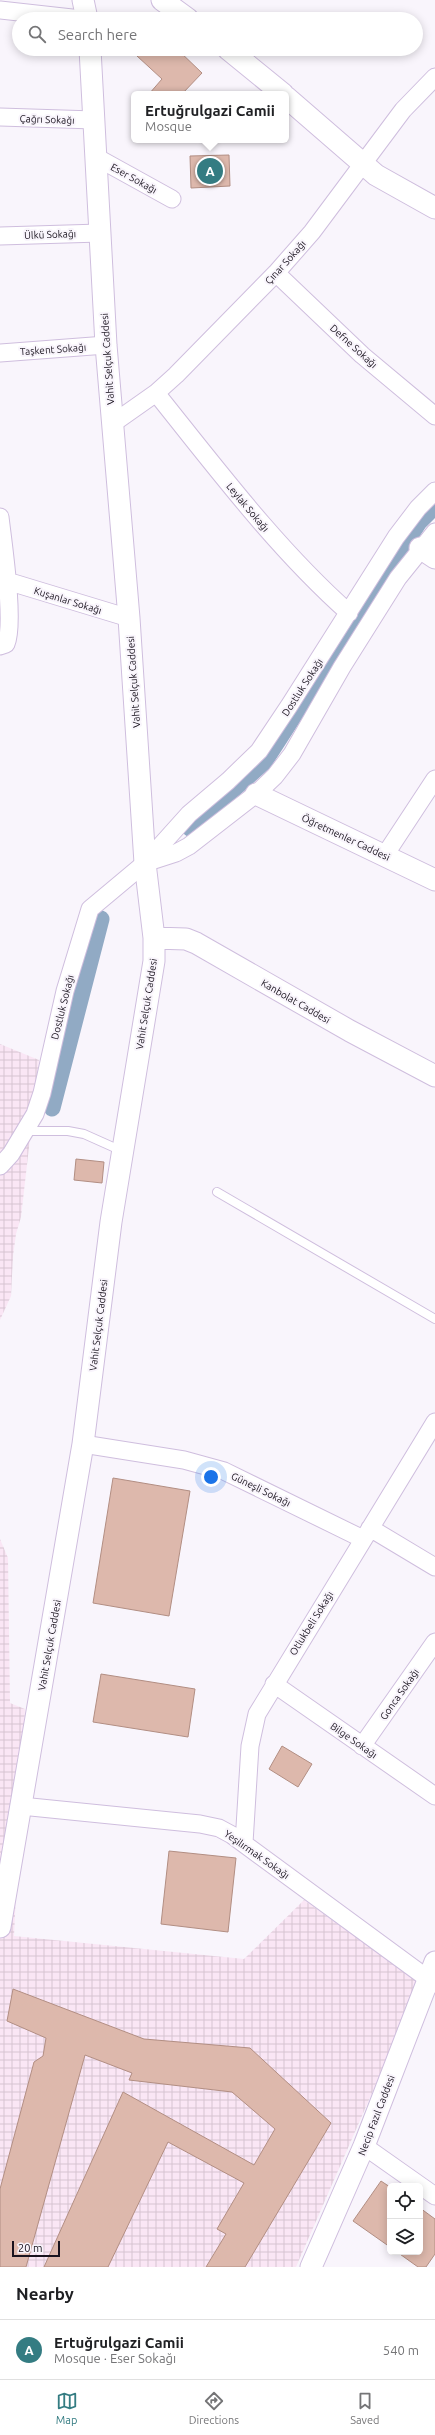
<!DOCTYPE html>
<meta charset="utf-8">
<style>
:root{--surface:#fff;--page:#f2f2f2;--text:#202124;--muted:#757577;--line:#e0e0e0;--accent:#347c82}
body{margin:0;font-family:Ubuntu,sans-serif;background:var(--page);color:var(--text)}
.controls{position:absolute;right:12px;bottom:12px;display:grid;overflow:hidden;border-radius:6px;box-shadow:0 2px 10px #0003}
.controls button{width:36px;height:36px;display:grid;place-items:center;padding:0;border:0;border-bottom:1px solid var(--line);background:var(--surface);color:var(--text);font:20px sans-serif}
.scale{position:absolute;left:12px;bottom:10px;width:48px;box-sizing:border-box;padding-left:4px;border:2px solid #19131e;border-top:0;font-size:11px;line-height:14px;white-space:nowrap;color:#19131e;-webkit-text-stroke:3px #f9f5fc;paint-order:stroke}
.you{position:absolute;left:211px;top:1477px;width:14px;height:14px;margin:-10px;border:3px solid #fff;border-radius:50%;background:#1a73e8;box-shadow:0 0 0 6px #1a73e833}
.badge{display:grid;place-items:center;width:26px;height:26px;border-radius:50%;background:var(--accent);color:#fff;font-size:13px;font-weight:700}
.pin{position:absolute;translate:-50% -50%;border:2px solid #fff;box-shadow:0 1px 4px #0006}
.popup{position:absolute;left:131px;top:91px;width:158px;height:52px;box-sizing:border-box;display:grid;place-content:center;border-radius:6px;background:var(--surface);filter:drop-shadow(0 1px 3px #0005);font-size:13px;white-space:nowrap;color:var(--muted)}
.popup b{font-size:15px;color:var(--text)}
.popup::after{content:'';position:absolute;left:50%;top:100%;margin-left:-8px;border:8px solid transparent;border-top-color:var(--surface)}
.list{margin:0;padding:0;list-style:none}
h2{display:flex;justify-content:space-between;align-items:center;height:52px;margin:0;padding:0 16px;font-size:17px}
h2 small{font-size:13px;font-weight:400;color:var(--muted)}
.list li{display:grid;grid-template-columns:26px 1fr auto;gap:12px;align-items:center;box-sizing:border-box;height:60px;padding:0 16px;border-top:1px solid var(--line)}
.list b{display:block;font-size:15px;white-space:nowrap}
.list p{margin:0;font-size:13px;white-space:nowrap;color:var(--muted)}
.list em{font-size:13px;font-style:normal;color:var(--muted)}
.icon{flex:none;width:22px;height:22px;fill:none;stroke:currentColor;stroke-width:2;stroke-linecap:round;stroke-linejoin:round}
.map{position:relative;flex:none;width:435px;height:2267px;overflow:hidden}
.search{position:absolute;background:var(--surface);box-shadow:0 2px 10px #0003;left:12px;right:12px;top:12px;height:44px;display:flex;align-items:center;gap:10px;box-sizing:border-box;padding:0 14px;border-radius:22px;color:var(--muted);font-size:15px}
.sheet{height:112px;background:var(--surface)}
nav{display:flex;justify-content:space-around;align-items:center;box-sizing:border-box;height:56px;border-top:1px solid var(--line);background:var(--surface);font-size:11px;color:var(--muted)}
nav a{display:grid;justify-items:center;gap:2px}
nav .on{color:var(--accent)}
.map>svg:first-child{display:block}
.industrial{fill:url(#industrial-grid)}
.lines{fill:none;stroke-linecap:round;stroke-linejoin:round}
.canal{stroke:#91aac4;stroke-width:17}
.building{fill:#ddb8ac;stroke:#b28e83}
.service-casing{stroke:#cfbede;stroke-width:10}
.minor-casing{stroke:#cfbede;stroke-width:19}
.tertiary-casing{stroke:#cfbede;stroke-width:23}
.service{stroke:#fff;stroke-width:8}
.minor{stroke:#fff;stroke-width:17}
.tertiary{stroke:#fff;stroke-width:21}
.labels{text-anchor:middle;stroke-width:4;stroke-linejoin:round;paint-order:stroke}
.street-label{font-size:10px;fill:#19131e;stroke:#f9f5fc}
</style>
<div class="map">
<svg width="435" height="2267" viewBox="0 0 435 2267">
<defs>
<pattern id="industrial-grid" width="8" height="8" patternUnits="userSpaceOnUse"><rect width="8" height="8" fill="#fae6f5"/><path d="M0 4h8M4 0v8" fill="none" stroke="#d6c4d2"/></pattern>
</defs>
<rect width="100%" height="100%" fill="#f9f5fc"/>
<path class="industrial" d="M0,1044L39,1060L21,1217L16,1234L13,1256L11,1296L0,1320Z
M0,1539L8,1558L10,1703L25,1709L14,1936L244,1959L304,1900L420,1983L296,2267H0Z"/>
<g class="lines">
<path class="canal" d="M190,828L264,762L419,522L435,506
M52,1108L101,919"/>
</g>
<path class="building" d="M143,49H177L202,73L182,94H149L162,79L137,56Z
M229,155L230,186L191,188L190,156Z
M76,1159L104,1162L102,1183L74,1180Z
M113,1478L190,1491L169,1616L93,1603Z
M101,1674L195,1689L188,1737L93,1722Z
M282,1746L312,1764L298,1787L269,1769Z
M169,1851L236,1858L228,1932L161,1924Z
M13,1989L144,2039L250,2048L331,2123L245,2267H206L226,2234L217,2229L244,2183L168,2142L108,2267H44L123,2092L254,2165L275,2129L232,2092L129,2080L132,2073L85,2055L26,2267H0V2189L34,2062L43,2056L46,2038L7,2021Z
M381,2181L390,2187V2247L353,2221Z
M420,2208L435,2219V2254L426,2267H418L397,2252H420Z"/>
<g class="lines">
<g class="service-casing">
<path id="service" d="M25,1131H68L84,1134L122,1151
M217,1192L435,1319"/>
</g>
<g class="minor-casing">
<path id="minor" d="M0,10L81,19
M0,117L94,120
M96,157L172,199
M0,236L100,233
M276,273L362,355L435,416
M0,353L106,345
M156,393C217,469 276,548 349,613
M112,424L156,393L176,375L276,273L312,232L403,110L435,77
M0,517C3,543 15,623 6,644L0,646
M7,581L129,618
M385,855L435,779
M145,863L176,853L189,846L256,794L275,776L292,754L342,667L398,578L435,532
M0,1166L11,1154L35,1114L42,1093L65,991L90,909L145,863L189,814L228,781L259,751L289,706L396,537L418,508L435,491
M83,1444L184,1460L224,1471L363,1539
M370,1528L435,1567
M274,1684L435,1796
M362,1746L435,1642
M21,1806L200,1824L219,1828L232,1835L435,1984
M244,1843L250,1746L257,1714L435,1422
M364,2146L435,2196"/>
</g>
<g class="tertiary-casing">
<path id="tertiary" d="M83,0L87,19
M162,0L188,19
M228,49L283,94
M286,97L376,175L435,208
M420,548L435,558
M256,794L435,880
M154,938L186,939L196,943L350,1031L435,1076
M0,1927L83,1444L111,1222L154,961V938L145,863L129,618L106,345L90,49
M311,2267L364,2146L435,1962"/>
</g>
<use href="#service" class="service"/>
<use href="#minor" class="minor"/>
<use href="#tertiary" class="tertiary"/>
</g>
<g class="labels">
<g class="street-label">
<text transform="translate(47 119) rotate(2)" y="4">Çağrı Sokağı</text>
<text transform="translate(134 178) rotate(29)" y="4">Eser Sokağı</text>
<text transform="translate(50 234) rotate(-2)" y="4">Ülkü Sokağı</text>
<text transform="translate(285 262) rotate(-48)" y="4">Çınar Sokağı</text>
<text transform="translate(354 346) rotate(42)" y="4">Defne Sokağı</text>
<text transform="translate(53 349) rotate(-4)" y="4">Taşkent Sokağı</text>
<text transform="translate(107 359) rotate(-94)" y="4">Vahit Selçuk Caddesi</text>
<text transform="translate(248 507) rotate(50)" y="4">Leylak Sokağı</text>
<text transform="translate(68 600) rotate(17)" y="4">Kuşanlar Sokağı</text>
<text transform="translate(133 682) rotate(-94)" y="4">Vahit Selçuk Caddesi</text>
<text transform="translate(302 687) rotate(-57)" y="4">Dostluk Sokağı</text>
<text transform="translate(346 837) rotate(25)" y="4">Öğretmenler Caddesi</text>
<text transform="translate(296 1001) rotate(30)" y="4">Kanbolat Caddesi</text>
<text transform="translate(146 1004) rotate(-81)" y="4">Vahit Selçuk Caddesi</text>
<text transform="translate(62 1007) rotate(-76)" y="4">Dostluk Sokağı</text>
<text transform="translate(98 1325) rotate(-83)" y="4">Vahit Selçuk Caddesi</text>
<text transform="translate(261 1489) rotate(26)" y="4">Güneşli Sokağı</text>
<text transform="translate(311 1623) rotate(-58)" y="4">Otlukbeli Sokağı</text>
<text transform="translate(49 1645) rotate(-80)" y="4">Vahit Selçuk Caddesi</text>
<text transform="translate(399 1694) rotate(-55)" y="4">Gonca Sokağı</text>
<text transform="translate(354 1740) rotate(35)" y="4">Bilge Sokağı</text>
<text transform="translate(257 1854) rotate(35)" y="4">Yeşilırmak Sokağı</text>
<text transform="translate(376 2115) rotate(-69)" y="4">Necip Fazıl Caddesi</text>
</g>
</g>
</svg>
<div class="controls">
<button><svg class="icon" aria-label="locate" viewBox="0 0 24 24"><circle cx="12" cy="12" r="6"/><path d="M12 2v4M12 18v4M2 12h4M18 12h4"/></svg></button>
<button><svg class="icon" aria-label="layers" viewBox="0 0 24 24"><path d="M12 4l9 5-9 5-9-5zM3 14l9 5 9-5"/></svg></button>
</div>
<div class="scale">20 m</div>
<div class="you"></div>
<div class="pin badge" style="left:210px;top:171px">A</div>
<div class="popup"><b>Ertuğrulgazi Camii</b>Mosque</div>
<div class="search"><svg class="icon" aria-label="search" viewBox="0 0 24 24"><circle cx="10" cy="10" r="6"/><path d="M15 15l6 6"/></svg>Search here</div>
</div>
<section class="sheet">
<h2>Nearby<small></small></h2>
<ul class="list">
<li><span class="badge">A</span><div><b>Ertuğrulgazi Camii</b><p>Mosque · Eser Sokağı</p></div><em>540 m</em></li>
</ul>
</section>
<nav>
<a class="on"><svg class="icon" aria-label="map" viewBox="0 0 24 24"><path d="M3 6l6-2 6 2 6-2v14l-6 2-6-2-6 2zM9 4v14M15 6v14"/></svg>Map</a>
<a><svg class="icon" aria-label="directions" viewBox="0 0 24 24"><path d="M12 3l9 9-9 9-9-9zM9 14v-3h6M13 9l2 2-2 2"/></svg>Directions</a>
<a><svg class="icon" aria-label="saved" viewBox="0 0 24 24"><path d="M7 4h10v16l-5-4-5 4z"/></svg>Saved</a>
</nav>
